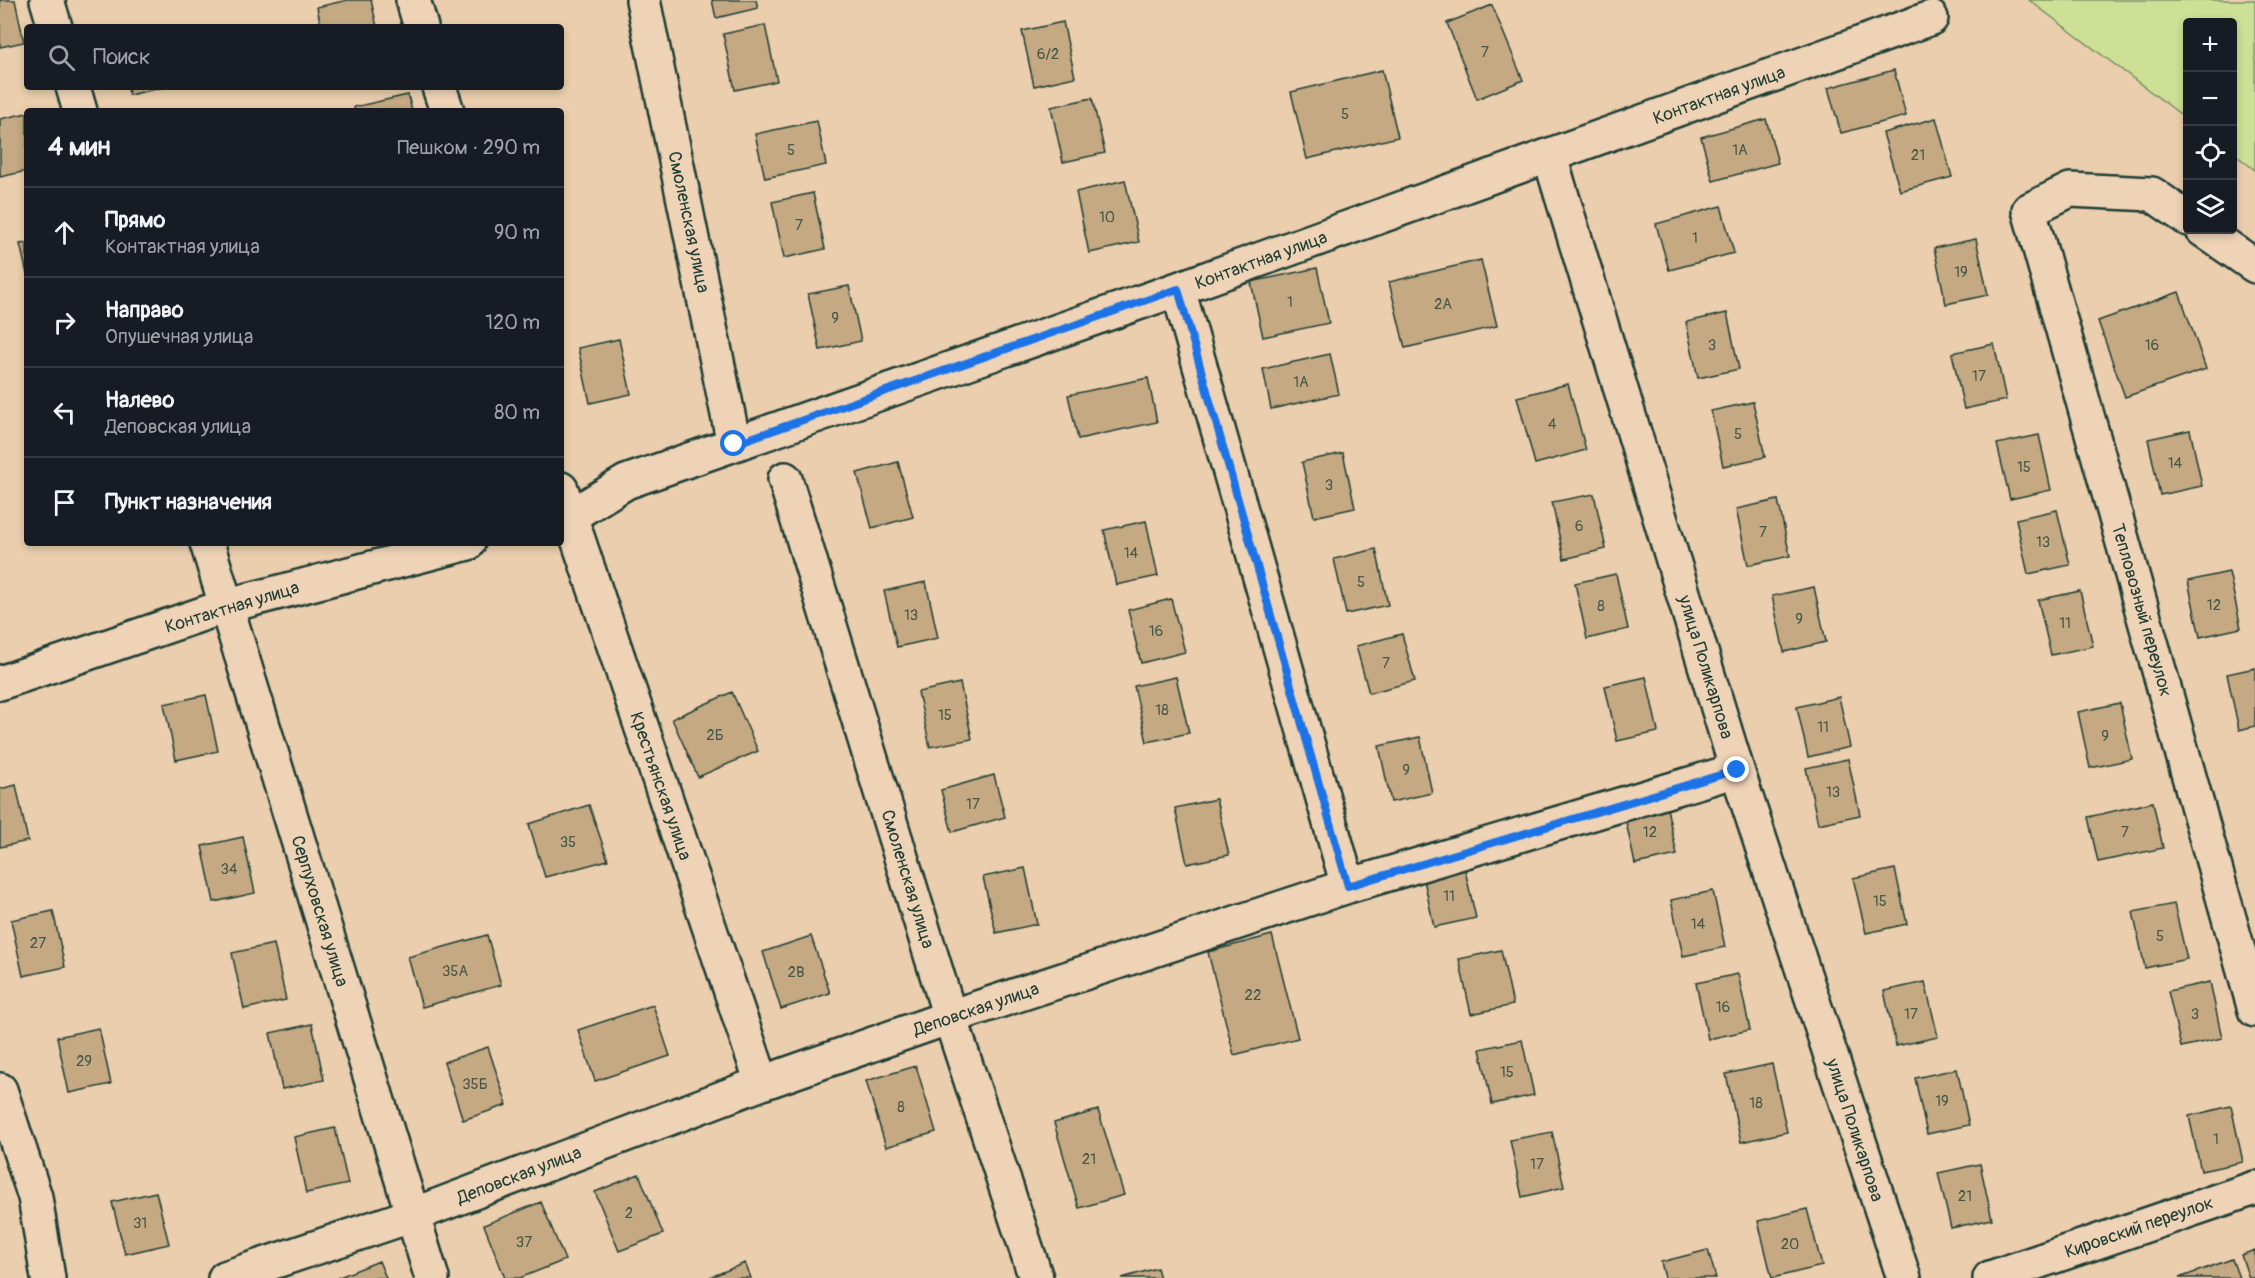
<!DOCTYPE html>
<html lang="ru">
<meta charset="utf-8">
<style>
:root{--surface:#171b24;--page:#20242c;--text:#f1f3f6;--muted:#9ea1a6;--line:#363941}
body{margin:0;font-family:Pangolin,sans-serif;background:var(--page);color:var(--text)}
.controls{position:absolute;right:18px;top:18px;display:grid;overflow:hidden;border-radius:6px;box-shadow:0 3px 9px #0003}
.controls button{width:54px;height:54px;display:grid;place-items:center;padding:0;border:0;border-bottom:2px solid var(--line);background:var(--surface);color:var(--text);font:30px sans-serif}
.stop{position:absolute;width:18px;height:18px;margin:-14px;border:4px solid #1a73e8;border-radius:50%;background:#fff}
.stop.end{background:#1a73e8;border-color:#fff;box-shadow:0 2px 6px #0008}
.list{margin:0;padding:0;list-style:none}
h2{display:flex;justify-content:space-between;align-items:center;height:78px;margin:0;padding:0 24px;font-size:26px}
h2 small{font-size:20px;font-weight:400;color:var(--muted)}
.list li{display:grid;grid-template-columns:39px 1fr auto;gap:18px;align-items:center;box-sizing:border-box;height:90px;padding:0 24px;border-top:2px solid var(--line)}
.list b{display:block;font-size:22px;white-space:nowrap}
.list p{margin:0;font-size:20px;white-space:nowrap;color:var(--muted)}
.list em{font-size:20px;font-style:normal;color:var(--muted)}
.icon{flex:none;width:33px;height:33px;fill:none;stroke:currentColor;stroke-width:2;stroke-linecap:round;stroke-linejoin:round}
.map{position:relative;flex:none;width:2255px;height:1278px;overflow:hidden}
.search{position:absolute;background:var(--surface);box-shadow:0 3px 9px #0003;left:24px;top:24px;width:540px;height:66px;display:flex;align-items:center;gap:15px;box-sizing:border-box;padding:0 21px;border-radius:6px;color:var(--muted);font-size:22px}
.panel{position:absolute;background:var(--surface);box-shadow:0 3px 9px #0003;left:24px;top:108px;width:540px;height:438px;border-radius:6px}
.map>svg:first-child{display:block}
.green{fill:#cde095;stroke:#768e64;stroke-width:1.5}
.building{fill:#c4a982;stroke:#1f3d34;stroke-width:1.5}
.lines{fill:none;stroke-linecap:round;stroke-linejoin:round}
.minor-casing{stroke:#1f3d34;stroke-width:38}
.minor{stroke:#efd3b6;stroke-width:33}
.route{stroke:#1a73e8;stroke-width:8}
.labels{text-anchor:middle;stroke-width:4.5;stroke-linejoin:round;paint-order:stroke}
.number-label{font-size:15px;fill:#485848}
.street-label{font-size:18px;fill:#1f3d34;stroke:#efd3b6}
</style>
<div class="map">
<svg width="2255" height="1278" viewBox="0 0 2255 1278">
<rect width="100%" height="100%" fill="#ebceae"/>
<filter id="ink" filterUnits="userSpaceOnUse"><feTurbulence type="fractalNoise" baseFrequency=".0167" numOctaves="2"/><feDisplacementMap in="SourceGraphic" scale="12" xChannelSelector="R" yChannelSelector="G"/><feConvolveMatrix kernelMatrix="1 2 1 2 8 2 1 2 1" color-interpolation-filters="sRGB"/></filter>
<g filter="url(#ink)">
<path class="green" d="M2029,0H2255V170L2233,153L2232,22H2188L2187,119Z"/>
<path class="building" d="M0,0H15L24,42L0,47Z
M348,0H371L377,27H321L317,7Z
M712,0H756L758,8L716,18Z
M1492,5L1523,80L1477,99L1447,23Z
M1063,22L1075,77L1034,86L1022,31Z
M765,25L777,81L735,90L723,34Z
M1382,70L1398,137L1307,159L1291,92Z
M1894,70L1906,116L1841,133L1828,88Z
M128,87H165L129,95Z
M408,95L412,111H355L354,107Z
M1092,98L1105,153L1063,162L1051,107Z
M27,113V171L0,177V119Z
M1936,118L1952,177L1900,191L1883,133Z
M1766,119L1778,163L1713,181L1701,137Z
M817,121L826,165L765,178L755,134Z
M1125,180L1139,242L1089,253L1076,192Z
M813,193L825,249L784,258L772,202Z
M1721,206L1734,253L1669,270L1656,224Z
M1976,239L1988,295L1946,304L1934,248Z
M27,243V274L20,244Z
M1481,260L1497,326L1405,348L1389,282Z
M1317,268L1329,323L1263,337L1251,282Z
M849,286L861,341L820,350L808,294Z
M2179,292L2206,369L2125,397L2098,321Z
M1727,313L1739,369L1698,378L1686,322Z
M619,339L631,394L590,403L578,348Z
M1994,344L2006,400L1964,409L1952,353Z
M1330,354L1339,394L1271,409L1263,369Z
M1148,378L1157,422L1078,439L1068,395Z
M1568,384L1586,450L1535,464L1517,397Z
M1753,402L1765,457L1723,466L1711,411Z
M2190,430L2202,486L2160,495L2148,439Z
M2039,435L2051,490L2010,499L1997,444Z
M1343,453L1355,508L1314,517L1302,462Z
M898,462L913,517L872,528L857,473Z
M1594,494L1606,549L1564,559L1552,502Z
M1778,500L1790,556L1748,565L1736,509Z
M2057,510L2070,565L2028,574L2016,519Z
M1146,521L1158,576L1116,585L1104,530Z
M1376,549L1388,605L1346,614L1334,559Z
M2229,572L2241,628L2200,637L2188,581Z
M1616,574L1628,629L1587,639L1575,583Z
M926,582L938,638L897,647L884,591Z
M1814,587L1826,642L1784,652L1772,596Z
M2080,591L2093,646L2051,655L2038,600Z
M1171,599L1185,652L1141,663L1128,610Z
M1402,634L1415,681L1369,693L1356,646Z
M2255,668V726L2239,730L2227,674Z
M1176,677L1189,733L1147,742L1134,686Z
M1646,677L1658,732L1617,741L1605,686Z
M960,683L972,739L930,747L918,692Z
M732,692L758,751L698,777L672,719Z
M206,695L218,751L176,760L164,704Z
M1839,697L1850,747L1808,757L1797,707Z
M2120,703L2132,759L2090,768L2078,712Z
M1420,737L1432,793L1391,802L1379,746Z
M1848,759L1860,815L1818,824L1806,768Z
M994,775L1005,817L952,832L941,790Z
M16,785L28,841L0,847V789Z
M1216,799L1229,855L1187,864L1175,808Z
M1665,799L1677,855L1635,864L1623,808Z
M2153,802L2163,848L2098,862L2088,817Z
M589,805L608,860L545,877L529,824Z
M243,837L255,893L214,902L202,846Z
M1464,866L1476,918L1434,927L1423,875Z
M1025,868L1037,924L996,933L983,877Z
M1895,869L1907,924L1866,933L1853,878Z
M1713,891L1725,947L1683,956L1671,900Z
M2174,904L2187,959L2145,968L2133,912Z
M53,911L65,967L23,976L11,920Z
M487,935L501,985L422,1007L408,957Z
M1272,935L1298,1038L1234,1055L1208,952Z
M811,936L830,993L781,1009L763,952Z
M274,944L286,1000L244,1009L232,953Z
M1501,950L1513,1005L1471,1014L1459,959Z
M1738,974L1750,1030L1708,1039L1696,983Z
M1925,982L1938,1037L1896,1046L1884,991Z
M2210,982L2222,1038L2181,1047L2168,991Z
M653,1005L670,1056L595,1081L578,1030Z
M312,1024L324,1080L282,1089L270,1033Z
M99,1028L111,1084L69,1093L57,1037Z
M1522,1040L1534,1095L1492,1104L1480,1049Z
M488,1047L507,1105L463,1120L444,1062Z
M1772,1064L1787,1132L1741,1142L1726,1074Z
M916,1066L936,1132L886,1147L866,1081Z
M1957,1069L1969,1125L1927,1134L1915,1078Z
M2231,1106L2243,1162L2201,1171L2189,1116Z
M1098,1110L1124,1195L1079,1208L1054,1123Z
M335,1128L348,1184L306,1193L294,1137Z
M1552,1132L1564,1187L1522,1197L1510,1140Z
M1980,1164L1992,1219L1951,1228L1938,1173Z
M639,1174L663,1234L619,1251L595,1192Z
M156,1192L169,1244L125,1254L112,1202Z
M541,1202L565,1260L520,1278H505L484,1225Z
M1807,1209L1822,1266L1772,1278L1758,1221Z
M1708,1250L1716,1278H1665L1661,1262Z
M2255,1250V1278H2249L2241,1255Z
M2232,1259L2239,1278H2179Z
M379,1261L386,1278H337Z
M745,1263L751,1278H708Z
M1157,1268L1160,1278H1122Z"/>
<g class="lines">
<g class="minor-casing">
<path id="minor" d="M47,0L55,27
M413,0L421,27
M643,0L734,444
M73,87L80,111
M439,87L447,111
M1550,157L1737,770L1904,1278
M2188,219L2152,194L2070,190L2029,210L2255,1010
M2203,230L2255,266
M1178,289L1348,886
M785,479L950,1017L1036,1278
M561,489L762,1083
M561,519L569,517L626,482L1178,289L1931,18
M207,543L432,1278
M0,683L226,606L468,543
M0,1090L35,1197L48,1278
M225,1278L413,1215L762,1083L950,1017L1348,886L1737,770
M1990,1278L2255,1188"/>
</g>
<use href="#minor" class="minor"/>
</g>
</g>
<g class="lines" filter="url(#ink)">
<path class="route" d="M734,444L1178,289L1348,886L1737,770"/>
</g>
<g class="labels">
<g class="number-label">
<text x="1485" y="57">7</text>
<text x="1048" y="59">6/2</text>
<text x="1345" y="119">5</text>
<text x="791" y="155">5</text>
<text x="1740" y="155">1А</text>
<text x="1918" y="160">21</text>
<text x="1107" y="222">10</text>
<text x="799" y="230">7</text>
<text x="1695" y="243">1</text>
<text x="1961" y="277">19</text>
<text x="1290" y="307">1</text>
<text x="1443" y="309">2А</text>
<text x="835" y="323">9</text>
<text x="1712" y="350">3</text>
<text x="2152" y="350">16</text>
<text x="1979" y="381">17</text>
<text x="1301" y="387">1А</text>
<text x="1552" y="429">4</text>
<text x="1738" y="439">5</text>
<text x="2175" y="468">14</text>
<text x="2024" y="472">15</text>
<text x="1329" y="490">3</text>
<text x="1579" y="531">6</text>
<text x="1763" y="537">7</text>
<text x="2043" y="547">13</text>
<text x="1131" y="558">14</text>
<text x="1361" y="587">5</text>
<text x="2214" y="610">12</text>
<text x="1601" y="611">8</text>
<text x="911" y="620">13</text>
<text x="1799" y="624">9</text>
<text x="2065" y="628">11</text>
<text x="1156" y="636">16</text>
<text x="1386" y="668">7</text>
<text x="1162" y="715">18</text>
<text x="945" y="720">15</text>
<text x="1823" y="732">11</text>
<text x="715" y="740">2Б</text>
<text x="2105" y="741">9</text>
<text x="1406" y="775">9</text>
<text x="1833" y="797">13</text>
<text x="973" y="809">17</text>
<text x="1650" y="837">12</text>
<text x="2125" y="837">7</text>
<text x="568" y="847">35</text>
<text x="229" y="874">34</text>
<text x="1449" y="901">11</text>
<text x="1880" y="906">15</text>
<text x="1698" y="929">14</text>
<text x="2160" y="941">5</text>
<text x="38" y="948">27</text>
<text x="455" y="976">35А</text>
<text x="796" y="977">2В</text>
<text x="1253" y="1000">22</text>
<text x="1723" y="1012">16</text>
<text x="1911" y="1019">17</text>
<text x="2195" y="1019">3</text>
<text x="84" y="1066">29</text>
<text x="1507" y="1077">15</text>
<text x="475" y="1089">35Б</text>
<text x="1942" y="1106">19</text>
<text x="1756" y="1108">18</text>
<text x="901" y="1112">8</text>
<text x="2216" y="1144">1</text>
<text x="1089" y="1164">21</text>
<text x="1537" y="1169">17</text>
<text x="1965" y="1201">21</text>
<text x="629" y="1218">2</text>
<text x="140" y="1228">31</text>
<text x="524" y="1247">37</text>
<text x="1790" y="1249">20</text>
</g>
<g class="street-label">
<text transform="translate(1719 95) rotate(-20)" y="6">Контактная улица</text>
<text transform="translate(689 222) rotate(78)" y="6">Смоленская улица</text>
<text transform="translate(1261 260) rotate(-20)" y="6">Контактная улица</text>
<text transform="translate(232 607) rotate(-17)" y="6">Контактная улица</text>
<text transform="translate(2142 610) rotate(74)" y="6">Тепловозный переулок</text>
<text transform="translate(1706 667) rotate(73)" y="6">улица Поликарпова</text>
<text transform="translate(661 786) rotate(71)" y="6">Крестьянская улица</text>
<text transform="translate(908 879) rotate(73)" y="6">Смоленская улица</text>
<text transform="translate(320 911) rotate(73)" y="6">Серпуховская улица</text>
<text transform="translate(976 1009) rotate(-19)" y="6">Деповская улица</text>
<text transform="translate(1855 1130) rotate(72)" y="6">улица Поликарпова</text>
<text transform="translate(519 1175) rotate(-21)" y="6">Деповская улица</text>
<text transform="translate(2139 1227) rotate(-19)" y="6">Кировский переулок</text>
</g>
</g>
</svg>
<div class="controls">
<button>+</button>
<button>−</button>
<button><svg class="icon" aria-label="locate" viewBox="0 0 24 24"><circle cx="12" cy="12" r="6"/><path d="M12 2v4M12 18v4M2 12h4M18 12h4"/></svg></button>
<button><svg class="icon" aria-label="layers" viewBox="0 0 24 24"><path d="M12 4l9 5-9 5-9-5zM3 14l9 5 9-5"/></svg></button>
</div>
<div class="stop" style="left:734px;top:444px"></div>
<div class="stop end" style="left:1737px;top:770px"></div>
<div class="search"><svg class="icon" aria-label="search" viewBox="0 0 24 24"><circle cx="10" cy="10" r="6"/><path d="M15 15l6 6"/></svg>Поиск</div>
<section class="panel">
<h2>4 мин<small>Пешком · 290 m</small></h2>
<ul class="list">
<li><svg class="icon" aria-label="ahead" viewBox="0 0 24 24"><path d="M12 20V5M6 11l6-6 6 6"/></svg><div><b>Прямо</b><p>Контактная улица</p></div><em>90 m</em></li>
<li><svg class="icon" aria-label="right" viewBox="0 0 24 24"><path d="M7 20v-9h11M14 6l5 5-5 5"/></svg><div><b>Направо</b><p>Опушечная улица</p></div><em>120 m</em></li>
<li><svg class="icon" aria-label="left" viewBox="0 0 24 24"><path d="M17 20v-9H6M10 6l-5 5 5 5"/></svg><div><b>Налево</b><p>Деповская улица</p></div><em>80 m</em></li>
<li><svg class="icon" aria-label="arrive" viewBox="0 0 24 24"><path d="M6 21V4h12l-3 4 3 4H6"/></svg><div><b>Пункт назначения</b></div></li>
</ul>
</section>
</div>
